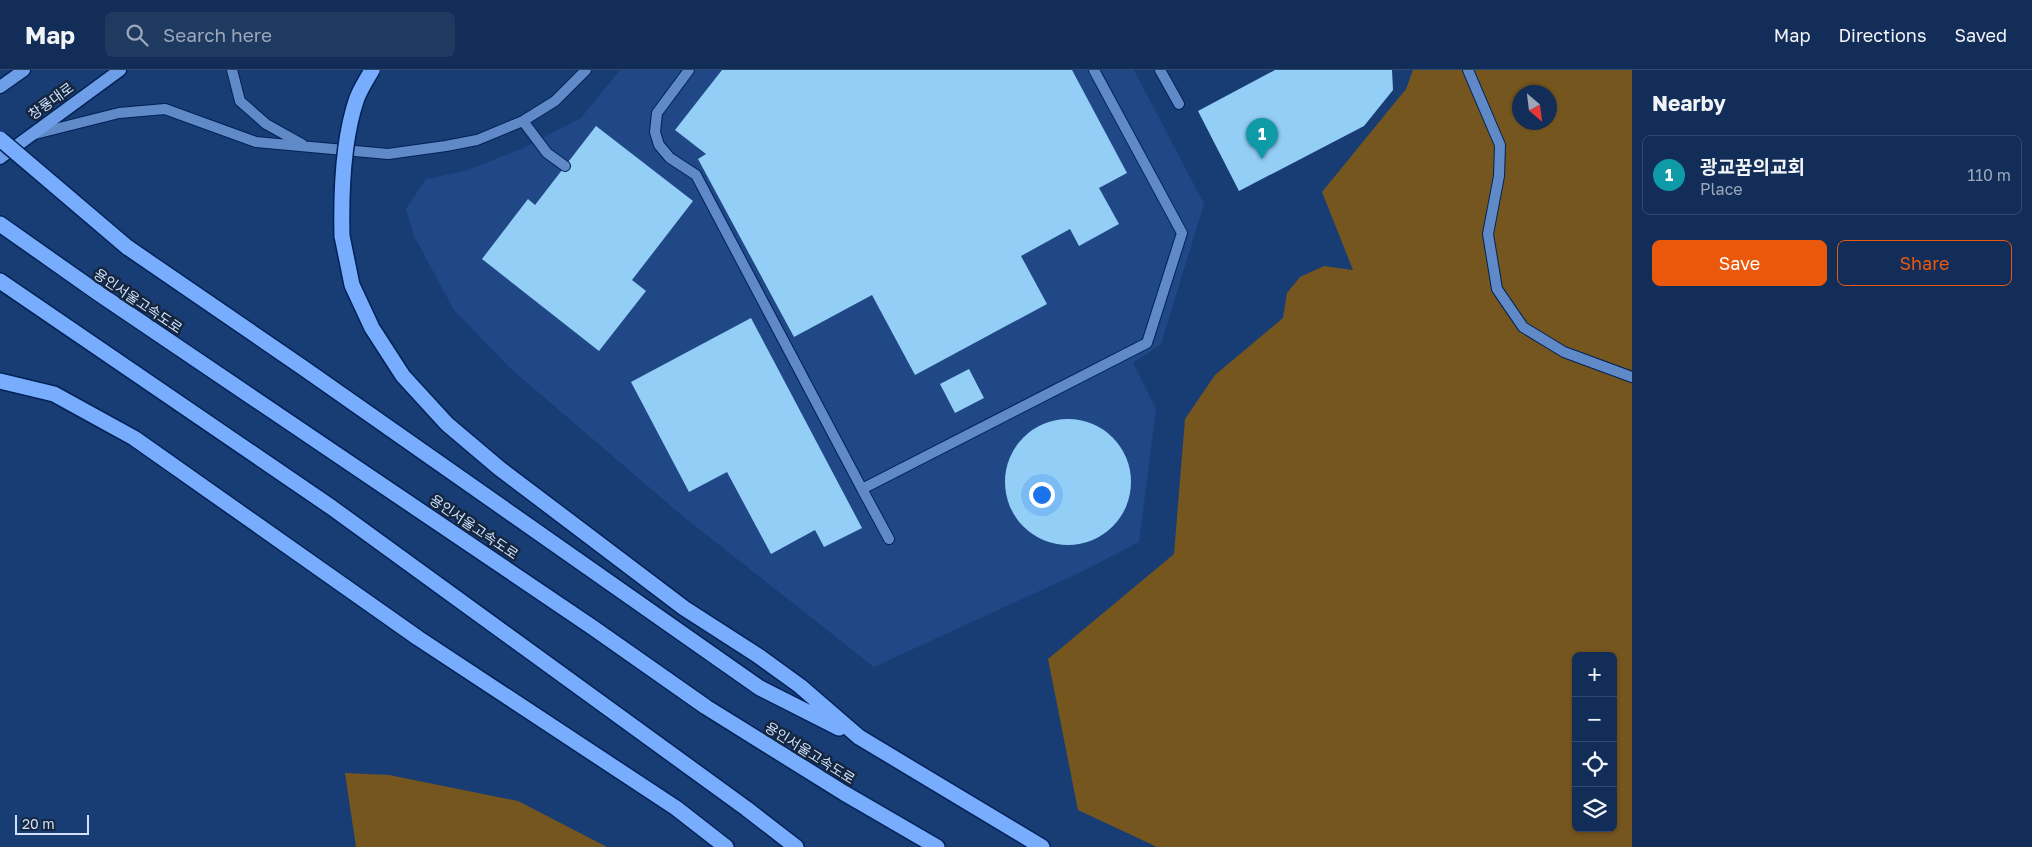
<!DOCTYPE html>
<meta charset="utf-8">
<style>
:root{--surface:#122e58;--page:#1f3a61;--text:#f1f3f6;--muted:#9ca8ba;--line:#314a6e;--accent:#ea580c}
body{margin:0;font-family:"Golos Text","Noto Sans KR",sans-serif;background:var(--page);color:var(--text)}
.controls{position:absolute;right:15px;bottom:15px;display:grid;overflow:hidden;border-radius:8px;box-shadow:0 1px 4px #0004}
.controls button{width:45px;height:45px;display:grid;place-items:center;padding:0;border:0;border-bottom:1px solid var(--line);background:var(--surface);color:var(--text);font:25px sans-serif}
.compass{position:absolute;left:1512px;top:15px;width:45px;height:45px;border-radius:50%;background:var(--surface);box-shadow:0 1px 4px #0004;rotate:152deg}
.scale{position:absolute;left:15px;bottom:12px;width:74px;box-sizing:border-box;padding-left:5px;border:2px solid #d0e2fd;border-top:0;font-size:14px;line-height:18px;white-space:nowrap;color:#d0e2fd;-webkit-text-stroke:4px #15263f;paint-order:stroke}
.you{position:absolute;left:1041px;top:424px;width:18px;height:18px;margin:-12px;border:4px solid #fff;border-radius:50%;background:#1a73e8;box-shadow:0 0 0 8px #1a73e833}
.badge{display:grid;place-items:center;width:32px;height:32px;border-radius:50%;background:var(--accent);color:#fff;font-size:16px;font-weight:700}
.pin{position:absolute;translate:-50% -41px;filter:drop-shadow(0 1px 2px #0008)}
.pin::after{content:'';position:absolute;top:26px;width:18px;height:15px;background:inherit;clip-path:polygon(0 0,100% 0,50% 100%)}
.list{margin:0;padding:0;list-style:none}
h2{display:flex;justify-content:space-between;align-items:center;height:65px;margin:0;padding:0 20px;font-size:21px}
h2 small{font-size:16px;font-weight:400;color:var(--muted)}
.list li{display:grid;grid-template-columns:32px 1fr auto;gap:15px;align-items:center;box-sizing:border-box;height:80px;margin:0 10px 10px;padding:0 10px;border:1px solid var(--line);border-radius:8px}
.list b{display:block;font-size:19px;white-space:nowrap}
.list p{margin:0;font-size:16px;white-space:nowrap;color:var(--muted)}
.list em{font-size:16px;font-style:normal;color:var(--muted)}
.actions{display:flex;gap:10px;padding:15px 20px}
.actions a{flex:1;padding:11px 0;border:1px solid var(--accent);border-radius:8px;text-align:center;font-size:18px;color:var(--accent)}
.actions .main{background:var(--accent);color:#fff}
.icon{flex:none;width:28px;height:28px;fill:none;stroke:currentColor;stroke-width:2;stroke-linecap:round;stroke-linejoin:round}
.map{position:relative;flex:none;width:1632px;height:777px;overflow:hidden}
header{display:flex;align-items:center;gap:30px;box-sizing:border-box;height:70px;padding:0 25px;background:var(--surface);border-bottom:1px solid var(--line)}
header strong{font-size:24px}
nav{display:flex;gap:28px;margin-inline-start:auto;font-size:18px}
.search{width:350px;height:45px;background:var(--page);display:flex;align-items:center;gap:12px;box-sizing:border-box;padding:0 18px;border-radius:8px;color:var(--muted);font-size:19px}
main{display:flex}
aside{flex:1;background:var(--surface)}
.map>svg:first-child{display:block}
.built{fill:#204886}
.green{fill:#75561f;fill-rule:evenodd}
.building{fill:#93cef7}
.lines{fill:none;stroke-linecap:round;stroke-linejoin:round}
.lane-casing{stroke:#002257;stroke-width:12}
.primary-casing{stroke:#002257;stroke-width:15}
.highway-casing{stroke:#002257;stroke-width:18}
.lane{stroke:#6089c7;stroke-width:10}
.primary{stroke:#6e9ee7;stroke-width:12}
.highway{stroke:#78acfd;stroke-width:15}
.highway-bridge-casing{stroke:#002257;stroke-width:18;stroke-linecap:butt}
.highway-bridge{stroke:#78acfd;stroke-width:15}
.labels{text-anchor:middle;stroke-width:5;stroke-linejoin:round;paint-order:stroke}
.street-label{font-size:14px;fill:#d0e2fd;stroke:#15263f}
</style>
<header>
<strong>Map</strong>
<div class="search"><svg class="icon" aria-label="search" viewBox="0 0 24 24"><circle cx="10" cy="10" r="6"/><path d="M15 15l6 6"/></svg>Search here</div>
<nav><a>Map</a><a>Directions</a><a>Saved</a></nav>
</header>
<main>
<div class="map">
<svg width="1632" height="777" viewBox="0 0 1632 777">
<rect width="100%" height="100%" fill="#183d75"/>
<path class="built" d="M620,0H1134L1204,134L1161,274L1133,293L1156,339L1139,472L1083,501L874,597L685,448L510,298L454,240L414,166L406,139L426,109L465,101L521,79L581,48Z"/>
<path class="green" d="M1413,0H1632V777H1157L1078,740L1048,589L1174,484L1185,349L1215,305L1283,248L1287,223L1300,207L1324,196L1353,200L1322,122L1406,19ZM1520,22H1550V52H1520ZM1576,586H1613V758H1576Z
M345,703L389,705L518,731L607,777H356Z"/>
<path class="building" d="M722,0H1072L1127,103L1099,118L1119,154L1079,176L1070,159L1021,186L1047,234L915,305L872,225L794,267L698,89L706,84L675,60Z
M1275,0H1392L1393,20L1364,56L1239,121L1198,41Z
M596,56L693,131L632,210L646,221L599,281L482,189L528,129L535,135Z
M751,248L862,458L824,477L815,460L771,484L727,402L689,422L631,312Z
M969,299L984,328L955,343L940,314Z
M1005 412a63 63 0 1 1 126 0a63 63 0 1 1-126 0Z"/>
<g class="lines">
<g class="lane-casing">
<path id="lane" d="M232,0L240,31L266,54L302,74
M689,0L657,43L655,62L659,75L670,88L696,105L862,419L1147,273L1182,163L1094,0
M1160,0L1179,34
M1468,0L1500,75L1499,106L1488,164L1497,219L1523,257L1564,282L1632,307
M523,51L547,83L565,96
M35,64L119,43L165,39L256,72L388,84L446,76L477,70L523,51L555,31L586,0
M862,419L889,469"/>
</g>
<g class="primary-casing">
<path id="primary" d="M0,17L24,0
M0,88L120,0"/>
</g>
<g class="highway-casing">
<path id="highway" d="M0,154L98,223L592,557L706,637L844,723L937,777
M342,166L352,215L372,258L403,306L447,354L499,398L684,538L757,585L800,616L859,667L1042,777
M127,177L302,297L760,618L839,658
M0,211L331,437L747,739L796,777
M0,311L54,324L134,368L418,568L676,738L726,777"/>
</g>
<use href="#lane" class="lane"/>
<use href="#primary" class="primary"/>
<use href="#highway" class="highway"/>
<g class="highway-bridge-casing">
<path id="highway-bridge" d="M0,69L127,177
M342,166C341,123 343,68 357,28C361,18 367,9 372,0"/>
</g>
<use href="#highway-bridge" class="highway-bridge"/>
</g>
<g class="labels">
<g class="street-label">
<text transform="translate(51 31) rotate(-36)" y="5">창룡대로</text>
<text transform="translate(138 231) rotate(34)" y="5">용인서울고속도로</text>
<text transform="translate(474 457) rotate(34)" y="5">용인서울고속도로</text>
<text transform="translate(810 683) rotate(32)" y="5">용인서울고속도로</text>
</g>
</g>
</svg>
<div class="controls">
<button>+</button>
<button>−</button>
<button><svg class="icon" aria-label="locate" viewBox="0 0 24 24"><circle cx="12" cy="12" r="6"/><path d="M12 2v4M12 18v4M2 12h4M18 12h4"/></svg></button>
<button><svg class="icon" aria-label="layers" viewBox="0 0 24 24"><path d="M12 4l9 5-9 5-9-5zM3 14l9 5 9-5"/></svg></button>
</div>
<svg class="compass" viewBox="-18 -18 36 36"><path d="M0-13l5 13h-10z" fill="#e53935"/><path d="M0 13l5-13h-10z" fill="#9ca8ba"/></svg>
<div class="scale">20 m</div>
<div class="you"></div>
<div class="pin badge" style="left:1262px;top:89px;background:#0f9aa8">1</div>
</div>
<aside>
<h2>Nearby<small></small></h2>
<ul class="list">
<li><span class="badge" style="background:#0f9aa8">1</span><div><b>광교꿈의교회</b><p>Place</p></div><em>110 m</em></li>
</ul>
<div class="actions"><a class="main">Save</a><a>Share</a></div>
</aside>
</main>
